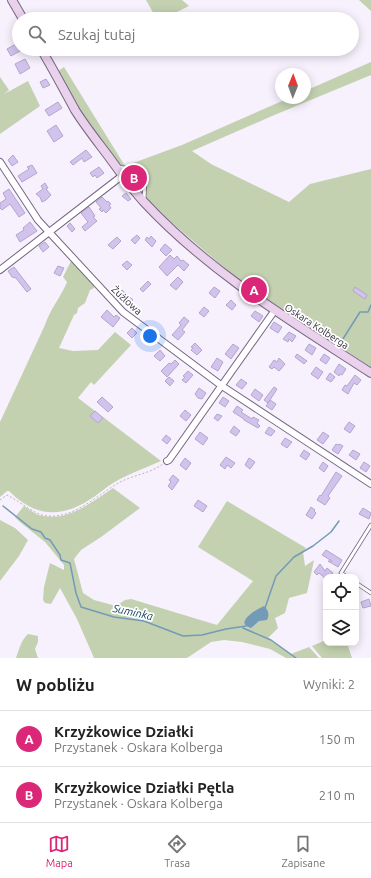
<!DOCTYPE html>
<html lang="pl">
<meta charset="utf-8">
<style>
:root{--surface:#fff;--page:#f6f6f6;--text:#222;--muted:#767676;--line:#e0e0e0;--accent:#db2777}
body{margin:0;font-family:Ubuntu,sans-serif;background:var(--page);color:var(--text)}
.controls{position:absolute;right:12px;bottom:12px;display:grid;overflow:hidden;border-radius:8px;box-shadow:0 2px 10px #0003}
.controls button{width:36px;height:36px;display:grid;place-items:center;padding:0;border:0;border-bottom:1px solid var(--line);background:var(--surface);color:var(--text);font:20px sans-serif}
.compass{position:absolute;left:275px;top:68px;width:36px;height:36px;border-radius:50%;background:var(--surface);box-shadow:0 2px 10px #0003;rotate:1deg}
.you{position:absolute;left:150px;top:336px;width:14px;height:14px;margin:-10px;border:3px solid #fff;border-radius:50%;background:#1a73e8;box-shadow:0 0 0 6px #1a73e833}
.badge{display:grid;place-items:center;width:26px;height:26px;border-radius:50%;background:var(--accent);color:#fff;font-size:13px;font-weight:700}
.pin{position:absolute;translate:-50% -50%;border:2px solid #fff;box-shadow:0 1px 4px #0006}
.list{margin:0;padding:0;list-style:none}
h2{display:flex;justify-content:space-between;align-items:center;height:52px;margin:0;padding:0 16px;font-size:17px}
h2 small{font-size:13px;font-weight:400;color:var(--muted)}
.list li{display:grid;grid-template-columns:26px 1fr auto;gap:12px;align-items:center;box-sizing:border-box;height:56px;padding:0 16px;border-top:1px solid var(--line)}
.list b{display:block;font-size:15px;white-space:nowrap}
.list p{margin:0;font-size:13px;white-space:nowrap;color:var(--muted)}
.list em{font-size:13px;font-style:normal;color:var(--muted)}
.icon{flex:none;width:22px;height:22px;fill:none;stroke:currentColor;stroke-width:2;stroke-linecap:round;stroke-linejoin:round}
.map{position:relative;flex:none;width:371px;height:658px;overflow:hidden}
.search{position:absolute;background:var(--surface);box-shadow:0 2px 10px #0003;left:12px;right:12px;top:12px;height:44px;display:flex;align-items:center;gap:10px;box-sizing:border-box;padding:0 14px;border-radius:22px;color:var(--muted);font-size:15px}
.sheet{height:164px;background:var(--surface)}
nav{display:flex;justify-content:space-around;align-items:center;box-sizing:border-box;height:56px;border-top:1px solid var(--line);background:var(--surface);font-size:11px;color:var(--muted)}
nav a{display:grid;justify-items:center;gap:2px}
nav .on{color:var(--accent)}
.map>svg:first-child{display:block}
.green{fill:#c3d1b1}
.water{fill:#739bb7}
.lines{fill:none;stroke-linecap:round;stroke-linejoin:round}
.stream{stroke:#739bb7;stroke-width:1.5}
.building{fill:#d1c3ee;stroke:#b2a7c9}
.service-casing{stroke:#766784;stroke-width:4.5}
.minor-casing{stroke:#766784;stroke-width:8}
.secondary-casing{stroke:#766784;stroke-width:10}
.path{stroke:#bbb4c1;stroke-width:1;stroke-dasharray:2 2;stroke-linecap:butt}
.service{stroke:#fff;stroke-width:3}
.minor{stroke:#fff;stroke-width:6}
.secondary{stroke:#ead1ec;stroke-width:8}
.labels{text-anchor:middle;stroke-width:3.5;stroke-linejoin:round;paint-order:stroke}
.street-label{font-size:10px;fill:#332c39;stroke:#fff}
.water-label{font-size:11px;font-style:italic;fill:#083c59;stroke:#fff}
</style>
<div class="map">
<svg width="371" height="658" viewBox="0 0 371 658">
<rect width="100%" height="100%" fill="#f7f0fd"/>
<path class="green" d="M146,0H182L189,6L163,19H150L155,16Z
M359,0H371V11Z
M371,62V75L272,116L192,151L211,164L289,202L310,184L371,169V367L242,283L164,216L144,195L143,176L138,171L120,168L79,110L57,72L64,67L125,166L182,145L289,98H305V91Z
M0,77L9,90L4,94L28,81L40,106L0,134Z
M71,261L94,284V288L90,290L85,303L78,308L77,313L74,315L59,348L73,351L98,350L115,332L131,345L94,385L91,382L78,398L161,461C145,468 128,474 113,483C101,491 89,502 76,507C50,518 29,511 9,491H7L0,497V422L45,325C50,309 61,297 67,282L63,277Z
M113,488L140,508L101,537L81,550L74,559L83,593L94,600L116,606L125,600L131,599L217,625L253,581L198,547L227,501L306,548L303,552L305,566L314,560L307,593L289,598L285,613L275,618L278,628L268,638L291,654L309,647L319,658H286L270,649L242,642L224,640L211,642L187,658H94L77,619L60,588L51,604L45,603L43,600L44,587L50,563L64,570V565L45,542L20,522L15,517L24,506C30,510 36,515 43,516C69,521 92,502 113,488Z
M0,520L15,528L28,540L19,556L0,581Z
M28,634L38,636V642L35,649L38,658H16C19,650 21,640 28,634Z
M326,640V643H347L352,658H322L312,646Z"/>
<path class="water" d="M264,606C268,610 270,614 267,620L259,621L251,628C233,623 257,609 264,606Z"/>
<g class="lines">
<path class="stream" d="M341,342L360,312H368L371,305
M3,506L32,529L41,532L45,538L50,540L60,555L61,560L70,563L76,593L81,607L114,617L144,621L183,636L202,635L226,629L246,626
M265,608L276,576L294,557L313,546L331,532L339,521
M243,628L271,640L296,658"/>
</g>
<path class="building" d="M16,44L20,51L11,56L7,49Z
M25,59L30,68L20,74L15,64Z
M46,79L50,85L43,88L40,82Z
M58,102L62,108L49,116L45,110Z
M56,125L63,136L54,142L47,131Z
M86,150L92,157L84,162L82,158L73,165L70,162Z
M13,155L18,162L12,166L8,160Z
M32,165L37,173L22,182L18,176L29,169L27,167Z
M99,167L104,173L97,178L95,175L93,177L90,173Z
M45,183L48,188L46,189L51,195L46,200L42,202L40,197L36,194L43,189L41,186Z
M9,189L25,213L19,217L10,204L2,210L0,208V203L6,199L3,193Z
M126,193L131,199L128,201L122,196Z
M102,197L107,202L108,201L111,204L109,205L111,208L106,213L103,210L102,212L99,209L101,208L96,202Z
M89,207L95,216L93,217L97,221L85,231L82,227L88,222L81,213Z
M30,222L37,231L20,242L16,235L24,230L23,228Z
M70,223L75,229L72,232L67,226Z
M137,235L140,238L135,244L131,240Z
M151,236L156,241L152,247L145,240L147,237L149,239Z
M117,237L121,241L113,249L108,245Z
M45,242L49,247L43,252L39,246Z
M165,244L172,250L166,256L160,250Z
M170,255L174,259L177,256L181,261L183,260L189,265L184,271L178,265L167,276L159,267Z
M127,261L132,265L127,270L122,265Z
M58,266L64,268L60,276L54,273Z
M14,267L31,289L27,292L16,278L12,277L8,271Z
M178,277L183,282L176,290L170,285Z
M148,281L151,284L143,292L140,289Z
M214,287L220,291L215,298L209,293Z
M355,287L367,295L365,299L353,291Z
M122,290L133,300L129,303L128,302L126,304L117,295Z
M231,300L236,305L232,310L226,305Z
M204,307L209,311L204,317L199,313Z
M107,310L114,317L116,315L120,318L113,327L101,317Z
M255,311L263,316L259,322L251,316Z
M184,317L189,321L182,330L185,332L178,340L172,335L181,325L179,323Z
M274,322L282,327L278,333L270,328Z
M132,328L137,333L132,338L127,333Z
M289,332L296,336L292,342L289,339L288,342L283,339Z
M195,343L202,350L197,355L191,350L193,348L191,347Z
M233,344L239,348L231,359L225,354Z
M309,344L316,348L312,355L305,350Z
M160,350L165,356L160,361L154,356Z
M297,354L307,361L304,364L295,357Z
M324,354L330,358L326,364L320,360Z
M217,358L223,362L218,371L211,367Z
M279,358L285,364L281,369L279,371L274,367L272,369L269,367L274,360L277,362Z
M175,360L179,364L167,377L161,371L169,363L171,364Z
M339,364L346,369L342,375L340,374L339,376L334,372Z
M316,367L323,372L318,379L311,374Z
M188,371L193,375L186,383L182,380L185,377L183,376Z
M330,373L335,377L331,382L326,379Z
M355,375L361,380L357,385L354,383L348,394L342,390L345,385L347,386Z
M169,377L174,381L170,386L165,381Z
M241,379L247,383L242,389L236,385Z
M274,387L277,389L268,403L264,400Z
M199,388L206,393L202,399L198,398L195,394Z
M255,389L263,395L259,401L251,395Z
M102,397L113,407L108,412L97,402Z
M223,397L229,401L225,407L219,403Z
M270,400L276,404L272,410L266,406Z
M237,406L243,410L241,412L252,419L253,417L259,420L257,423L260,426L258,428L244,420V419L233,412Z
M185,410L191,415L186,421L180,416Z
M95,411L103,418L98,423L90,416Z
M217,414L222,416L218,421L214,418Z
M349,422L355,426L350,433L344,429Z
M234,426L240,431L236,436L230,432Z
M269,427L275,431L271,436L265,433Z
M200,432L208,438L203,445L195,439Z
M323,432L329,436L323,444L317,440Z
M166,435L171,439L167,444L162,440Z
M285,438L292,442L287,448L281,444Z
M336,444L338,445L339,444L343,446L338,454L332,450Z
M304,450L310,454L306,460L300,456Z
M353,450L360,454L356,460L349,455Z
M226,457L235,463L231,468L227,465L225,469L220,465Z
M185,458L191,463L186,470L180,465Z
M249,458L255,462L250,469L245,465Z
M323,462L328,466L324,472L319,468Z
M364,462L370,466L366,472L360,468Z
M336,472L342,476L328,496L330,498L325,505L317,500L320,495L321,496Z
M173,475L179,480L172,490L168,486L171,482L169,480Z
M198,500L207,506L203,512L194,506Z
M311,507L315,510L314,511L316,513L312,519L306,515Z
M363,508L371,513L369,519L359,514Z
M326,550L342,560L338,567L328,561H332L322,555Z
M320,564L325,571L327,568L333,573L329,577H326V579L319,573L317,575L314,572Z
M369,599L371,606L363,608L361,602Z"/>
<g class="lines">
<g class="service-casing">
<path id="service" d="M118,167C143,170 146,173 144,199
M347,577L341,573L371,525
M356,583L371,593"/>
</g>
<g class="minor-casing">
<path id="minor" d="M0,162L38,220L49,232L123,312L222,386L371,484
M0,270L123,175
M167,461L169,460L275,310"/>
</g>
<g class="secondary-casing">
<path id="secondary" d="M12,0L23,19
M41,49C53,69 64,90 75,110C85,126 97,141 109,157C120,172 131,188 144,202C209,272 291,321 371,373"/>
</g>
<path class="path" d="M0,500L7,495C19,501 30,511 42,515C71,522 97,495 120,482C134,475 151,473 163,464"/>
<use href="#service" class="service"/>
<use href="#minor" class="minor"/>
<use href="#secondary" class="secondary"/>
</g>
<g class="labels">
<g class="street-label">
<text transform="translate(127 300) rotate(43)" y="4">Żużlowa</text>
<text transform="translate(317 326) rotate(33)" y="4">Oskara Kolberga</text>
</g>
<g class="water-label">
<text transform="translate(133 612) rotate(12)" y="4">Suminka</text>
</g>
</g>
</svg>
<div class="controls">
<button><svg class="icon" aria-label="locate" viewBox="0 0 24 24"><circle cx="12" cy="12" r="6"/><path d="M12 2v4M12 18v4M2 12h4M18 12h4"/></svg></button>
<button><svg class="icon" aria-label="layers" viewBox="0 0 24 24"><path d="M12 4l9 5-9 5-9-5zM3 14l9 5 9-5"/></svg></button>
</div>
<svg class="compass" viewBox="-18 -18 36 36"><path d="M0-13l5 13h-10z" fill="#e53935"/><path d="M0 13l5-13h-10z" fill="#767676"/></svg>
<div class="you"></div>
<div class="pin badge" style="left:254px;top:290px">A</div>
<div class="pin badge" style="left:134px;top:178px">B</div>
<div class="search"><svg class="icon" aria-label="search" viewBox="0 0 24 24"><circle cx="10" cy="10" r="6"/><path d="M15 15l6 6"/></svg>Szukaj tutaj</div>
</div>
<section class="sheet">
<h2>W pobliżu<small>Wyniki: 2</small></h2>
<ul class="list">
<li><span class="badge">A</span><div><b>Krzyżkowice Działki</b><p>Przystanek · Oskara Kolberga</p></div><em>150 m</em></li>
<li><span class="badge">B</span><div><b>Krzyżkowice Działki Pętla</b><p>Przystanek · Oskara Kolberga</p></div><em>210 m</em></li>
</ul>
</section>
<nav>
<a class="on"><svg class="icon" aria-label="map" viewBox="0 0 24 24"><path d="M3 6l6-2 6 2 6-2v14l-6 2-6-2-6 2zM9 4v14M15 6v14"/></svg>Mapa</a>
<a><svg class="icon" aria-label="directions" viewBox="0 0 24 24"><path d="M12 3l9 9-9 9-9-9zM9 14v-3h6M13 9l2 2-2 2"/></svg>Trasa</a>
<a><svg class="icon" aria-label="saved" viewBox="0 0 24 24"><path d="M7 4h10v16l-5-4-5 4z"/></svg>Zapisane</a>
</nav>
